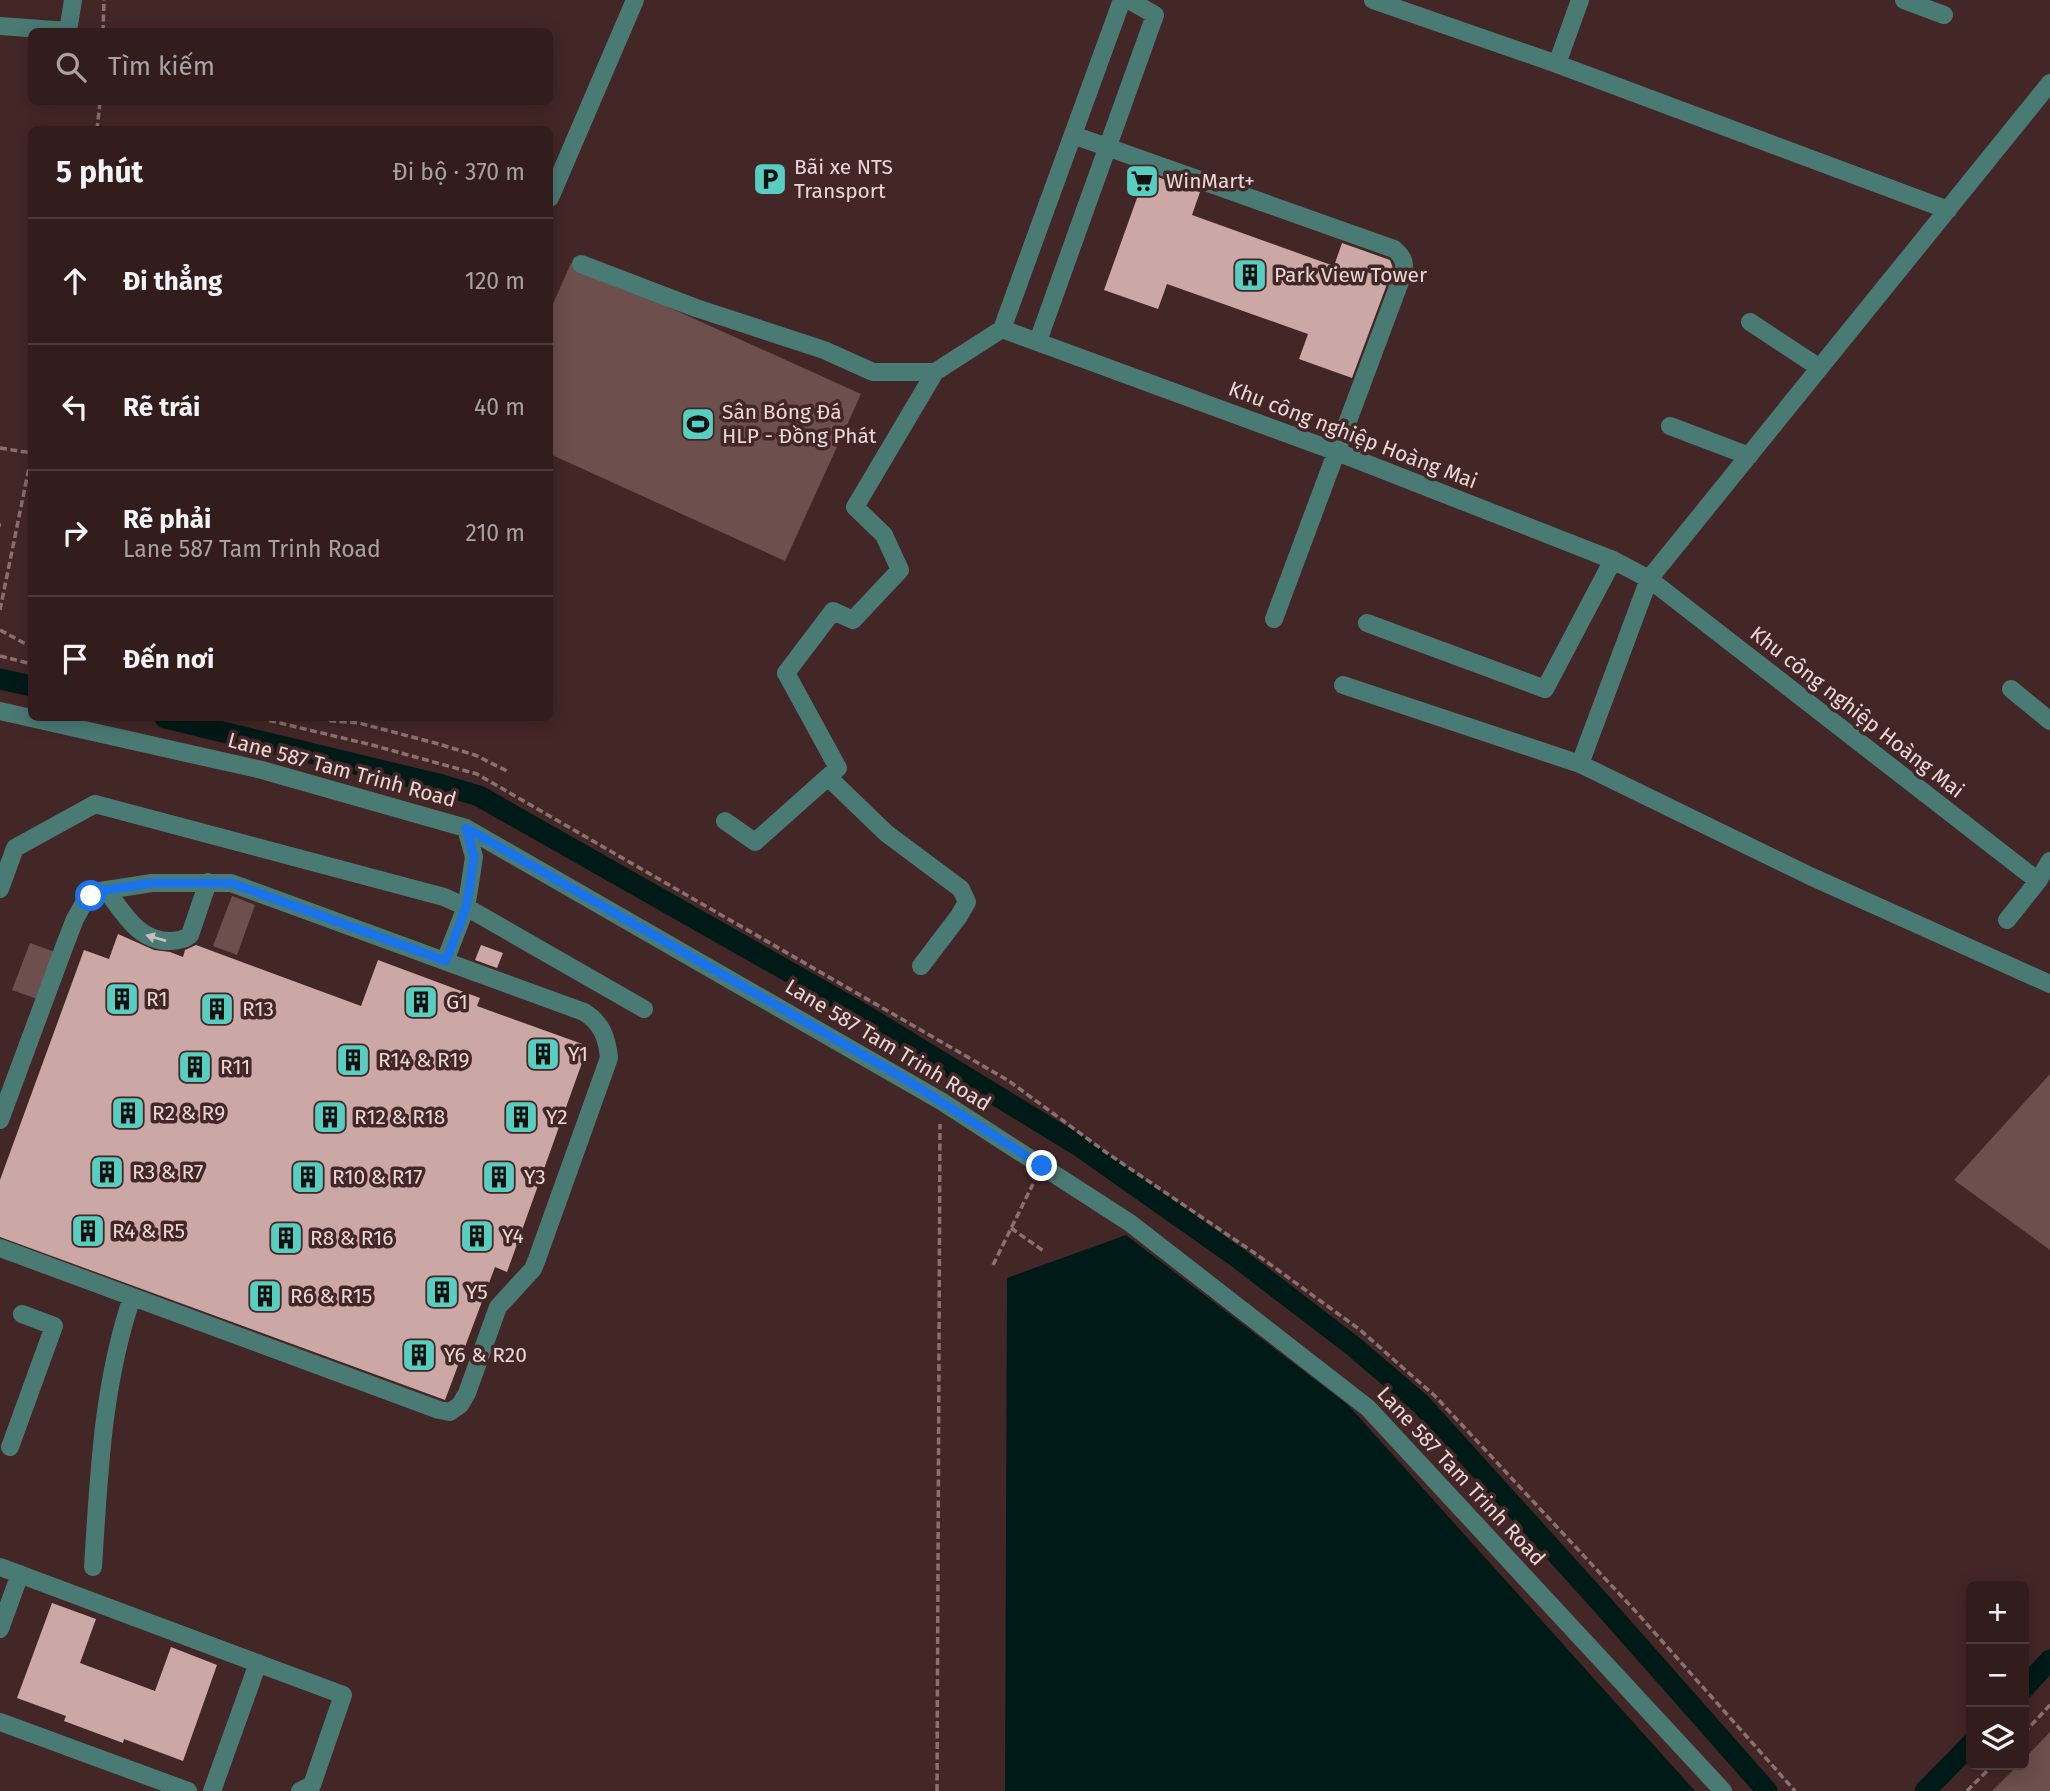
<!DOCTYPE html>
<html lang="vi">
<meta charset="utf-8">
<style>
:root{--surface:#321d1c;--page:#3a2625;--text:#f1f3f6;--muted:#a8a2a3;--line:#4d3b3b}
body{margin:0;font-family:"Fira Sans",sans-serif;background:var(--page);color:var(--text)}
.controls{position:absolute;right:21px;bottom:21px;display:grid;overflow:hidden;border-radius:10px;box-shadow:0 4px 18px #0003}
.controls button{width:63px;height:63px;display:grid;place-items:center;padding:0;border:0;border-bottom:2px solid var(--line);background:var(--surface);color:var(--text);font:35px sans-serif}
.stop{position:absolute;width:21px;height:21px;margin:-16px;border:5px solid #1a73e8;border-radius:50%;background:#fff}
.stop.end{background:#1a73e8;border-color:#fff;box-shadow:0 2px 7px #0008}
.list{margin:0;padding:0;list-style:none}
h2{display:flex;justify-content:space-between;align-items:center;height:91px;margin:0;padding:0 28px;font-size:30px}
h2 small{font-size:23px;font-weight:400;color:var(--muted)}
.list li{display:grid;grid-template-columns:46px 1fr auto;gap:21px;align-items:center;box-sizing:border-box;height:126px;padding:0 28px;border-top:2px solid var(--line)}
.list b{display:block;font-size:26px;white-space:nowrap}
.list p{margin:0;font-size:23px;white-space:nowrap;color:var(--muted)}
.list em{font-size:23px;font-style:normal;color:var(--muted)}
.icon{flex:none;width:38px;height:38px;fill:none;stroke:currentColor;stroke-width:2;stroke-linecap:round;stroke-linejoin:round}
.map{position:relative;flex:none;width:2050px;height:1791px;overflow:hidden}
.search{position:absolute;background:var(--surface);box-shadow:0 4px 18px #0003;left:28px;top:28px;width:525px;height:77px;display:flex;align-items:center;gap:18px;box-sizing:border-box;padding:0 24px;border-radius:10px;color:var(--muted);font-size:26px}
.panel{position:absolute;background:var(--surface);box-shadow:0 4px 18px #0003;left:28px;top:126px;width:525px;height:595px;border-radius:10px}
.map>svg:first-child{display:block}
.green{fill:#6d4f4d}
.water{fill:#001a17}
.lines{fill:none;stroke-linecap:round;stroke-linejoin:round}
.canal{stroke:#001a17;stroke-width:21}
.building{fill:#cba7a5}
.path{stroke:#89716f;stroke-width:3.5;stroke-dasharray:7 3.5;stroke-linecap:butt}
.minor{stroke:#4a7a74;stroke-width:18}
.oneway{fill:#c3c0be}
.route{stroke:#1a73e8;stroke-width:9}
.labels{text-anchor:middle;stroke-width:7;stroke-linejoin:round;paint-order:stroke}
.poi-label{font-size:21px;fill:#ebd8d6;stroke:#432726;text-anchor:start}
.street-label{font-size:21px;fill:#ebd8d6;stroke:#432726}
</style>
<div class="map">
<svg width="2050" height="1791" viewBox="0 0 2050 1791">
<rect width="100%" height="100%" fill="#432726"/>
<path class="green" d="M571,263L861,394L785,561L550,454V311Z
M232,896L255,905L237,955L213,946Z
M30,943L55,952L37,999L12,990Z
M2050,1074V1250L1954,1180Z
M2050,1732V1791H1992L2018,1765H2024V1759Z"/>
<path class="water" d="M1126,1235L1348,1405L1695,1791H1005L1007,1278Z"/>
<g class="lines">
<path class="canal" d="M0,679L32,686
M165,718L442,785L479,796L858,1011L1079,1146L1238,1258L1353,1346L1421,1404L1601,1603L1767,1791
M2024,1688L2050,1660
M1925,1791L1971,1744"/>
</g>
<path class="building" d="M1146,173L1200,192L1192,215L1334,266L1342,243L1390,260L1393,268L1352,378L1299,359L1308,334L1167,284L1158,309L1104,290Z
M118,934L154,950L170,952L183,957L185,950L196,945L361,1006L378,960L480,998L477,1006L588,1046L507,1272L495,1267L445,1400L0,1237V1180L84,950L109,959Z
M481,945L503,953L497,968L475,960Z
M52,1603L96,1619L80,1663L155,1691L171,1647L217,1665L183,1761L124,1739L123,1743L64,1721L66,1716L17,1698Z"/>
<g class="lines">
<path class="path" d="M103,32L104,0
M97,130L100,102
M0,448L32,453
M0,525H1
M0,610L32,453
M0,630L24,643L32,645
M0,656L32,664
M259,718L372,745L477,774L1009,1081L1107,1153L1256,1254L1359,1329L1435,1396L1638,1614L1795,1791
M319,718L332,721L359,723L435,743L475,755L507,771
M1011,1228L1045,1252
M993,1265L1033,1184
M2024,1733L2050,1705
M937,1791L940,1124
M1967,1791L1993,1765"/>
<path class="minor" d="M1373,0L1557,64L1948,210
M1904,0L1944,15
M0,26L68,31L73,0
M1557,64L1580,0
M1073,135L1394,249C1401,255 1405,260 1404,271L1274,619
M550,198L635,0
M581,264L696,308L824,350L873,372H935L1002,329
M1750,322L1820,368
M1002,329L1337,452L1613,560L1649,579L2038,881
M1002,329L1122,0
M1038,341L1155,15L1129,0
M1670,426L1749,456
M1367,623L1545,689L1613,560
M1343,685L1580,764L1810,876L2050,984
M2011,689L2050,721
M0,711L262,770L466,828L941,1101L1130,1223L1368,1408L1723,1791
M1580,764L1649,579L2050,83
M828,777L886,833L961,889L967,902L959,916L921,966
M725,821L755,842L838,768L786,673L833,611L853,620L900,570L884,535L855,507L935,372
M0,889L15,848L95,804L444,897L466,907L644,1009
M106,890C123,912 138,941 169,941C177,941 184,940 190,935L208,882
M2007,920L2038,881L2050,861
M445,961L466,907L469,890L474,857L466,828
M0,1120L66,942L75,919L85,901L100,891L152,883H231L584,1012C602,1023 607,1038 609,1058L537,1259L533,1269L498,1307L467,1393L460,1405L450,1412L439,1410L0,1248
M10,1447L54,1326L22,1314
M0,1567L343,1695L312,1785L300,1791
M93,1567C99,1474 102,1387 132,1297
M0,1629L20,1574
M0,1722L188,1791
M212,1791L258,1663"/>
</g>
<defs><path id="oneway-solid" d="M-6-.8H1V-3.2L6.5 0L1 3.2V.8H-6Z" transform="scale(1.75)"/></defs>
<use class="oneway" href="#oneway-solid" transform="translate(156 938) rotate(-164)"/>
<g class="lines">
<path class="route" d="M91,896L100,891L152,883H231L446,961L466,907L469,890L474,857L466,828L900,1076L1042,1166"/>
</g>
<defs>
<g id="parking-square" transform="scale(1.75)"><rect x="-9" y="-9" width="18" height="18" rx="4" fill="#58cec0" stroke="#432726"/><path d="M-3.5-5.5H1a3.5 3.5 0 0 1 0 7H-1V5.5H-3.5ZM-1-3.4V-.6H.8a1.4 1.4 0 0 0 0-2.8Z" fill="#111"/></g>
<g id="supermarket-square" transform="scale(1.75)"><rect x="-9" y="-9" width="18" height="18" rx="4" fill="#58cec0" stroke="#432726"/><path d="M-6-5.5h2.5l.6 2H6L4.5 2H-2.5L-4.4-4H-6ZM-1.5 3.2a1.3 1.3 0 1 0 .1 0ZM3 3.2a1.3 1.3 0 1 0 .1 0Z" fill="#111"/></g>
<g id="building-square" transform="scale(1.75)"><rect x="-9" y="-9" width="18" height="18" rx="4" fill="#58cec0" stroke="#432726"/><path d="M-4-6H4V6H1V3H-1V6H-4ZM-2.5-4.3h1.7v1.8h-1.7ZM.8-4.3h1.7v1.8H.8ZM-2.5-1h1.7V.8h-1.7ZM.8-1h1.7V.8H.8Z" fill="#111"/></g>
<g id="stadium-square" transform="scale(1.75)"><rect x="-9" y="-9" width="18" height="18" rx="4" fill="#58cec0" stroke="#432726"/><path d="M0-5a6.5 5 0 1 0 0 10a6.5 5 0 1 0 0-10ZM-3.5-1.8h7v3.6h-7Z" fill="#111"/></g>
</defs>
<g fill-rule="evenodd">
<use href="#parking-square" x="770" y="179"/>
<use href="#supermarket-square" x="1142" y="181"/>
<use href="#building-square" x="1250" y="275"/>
<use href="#stadium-square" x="698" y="424"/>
<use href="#building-square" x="122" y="999"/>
<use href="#building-square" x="421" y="1002"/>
<use href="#building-square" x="217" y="1009"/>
<use href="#building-square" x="543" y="1054"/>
<use href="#building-square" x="353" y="1060"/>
<use href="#building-square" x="195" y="1067"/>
<use href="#building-square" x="128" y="1113"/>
<use href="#building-square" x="330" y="1117"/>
<use href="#building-square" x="521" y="1117"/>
<use href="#building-square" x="107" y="1172"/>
<use href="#building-square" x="308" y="1177"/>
<use href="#building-square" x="499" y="1177"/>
<use href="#building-square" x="88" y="1231"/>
<use href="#building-square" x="477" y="1236"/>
<use href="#building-square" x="286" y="1238"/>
<use href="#building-square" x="442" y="1292"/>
<use href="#building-square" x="265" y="1296"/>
<use href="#building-square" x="419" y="1355"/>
</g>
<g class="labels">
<g class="poi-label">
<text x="794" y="174">Bãi xe NTS<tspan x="794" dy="24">Transport</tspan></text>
<text x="1166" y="188">WinMart+</text>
<text x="1274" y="282">Park View Tower</text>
<text x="722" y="419">Sân Bóng Đá<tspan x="722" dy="24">HLP - Đồng Phát</tspan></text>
<text x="146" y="1006">R1</text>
<text x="446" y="1009">G1</text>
<text x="242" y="1016">R13</text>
<text x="568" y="1061">Y1</text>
<text x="378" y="1067">R14 &amp; R19</text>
<text x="220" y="1074">R11</text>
<text x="152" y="1120">R2 &amp; R9</text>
<text x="354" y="1124">R12 &amp; R18</text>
<text x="546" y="1124">Y2</text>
<text x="132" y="1179">R3 &amp; R7</text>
<text x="332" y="1184">R10 &amp; R17</text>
<text x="524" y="1184">Y3</text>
<text x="112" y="1238">R4 &amp; R5</text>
<text x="502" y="1243">Y4</text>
<text x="310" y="1245">R8 &amp; R16</text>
<text x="466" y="1299">Y5</text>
<text x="290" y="1303">R6 &amp; R15</text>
<text x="444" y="1362">Y6 &amp; R20</text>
</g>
<g class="street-label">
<text transform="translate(1353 435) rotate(21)" y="7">Khu công nghiệp Hoàng Mai</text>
<text transform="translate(1857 712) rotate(38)" y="7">Khu công nghiệp Hoàng Mai</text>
<text transform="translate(342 770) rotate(15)" y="7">Lane 587 Tam Trinh Road</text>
<text transform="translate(888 1045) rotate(31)" y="7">Lane 587 Tam Trinh Road</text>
<text transform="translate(1461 1476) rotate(47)" y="7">Lane 587 Tam Trinh Road</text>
</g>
</g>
</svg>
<div class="controls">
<button>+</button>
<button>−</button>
<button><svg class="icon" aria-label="layers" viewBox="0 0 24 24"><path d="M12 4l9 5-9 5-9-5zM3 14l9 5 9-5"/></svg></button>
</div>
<div class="stop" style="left:91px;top:896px"></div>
<div class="stop end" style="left:1042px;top:1166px"></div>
<div class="search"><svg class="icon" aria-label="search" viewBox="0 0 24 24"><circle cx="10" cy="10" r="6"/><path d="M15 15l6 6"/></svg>Tìm kiếm</div>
<section class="panel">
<h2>5 phút<small>Đi bộ · 370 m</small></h2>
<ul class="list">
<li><svg class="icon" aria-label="ahead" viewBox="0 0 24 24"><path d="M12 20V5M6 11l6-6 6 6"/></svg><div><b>Đi thẳng</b></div><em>120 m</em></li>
<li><svg class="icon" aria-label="left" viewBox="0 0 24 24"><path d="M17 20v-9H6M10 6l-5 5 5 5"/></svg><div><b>Rẽ trái</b></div><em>40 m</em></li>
<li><svg class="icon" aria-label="right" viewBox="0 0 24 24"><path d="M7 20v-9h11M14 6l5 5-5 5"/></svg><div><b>Rẽ phải</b><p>Lane 587 Tam Trinh Road</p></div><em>210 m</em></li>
<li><svg class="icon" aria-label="arrive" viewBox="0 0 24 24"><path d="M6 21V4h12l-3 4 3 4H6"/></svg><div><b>Đến nơi</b></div></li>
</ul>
</section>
</div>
